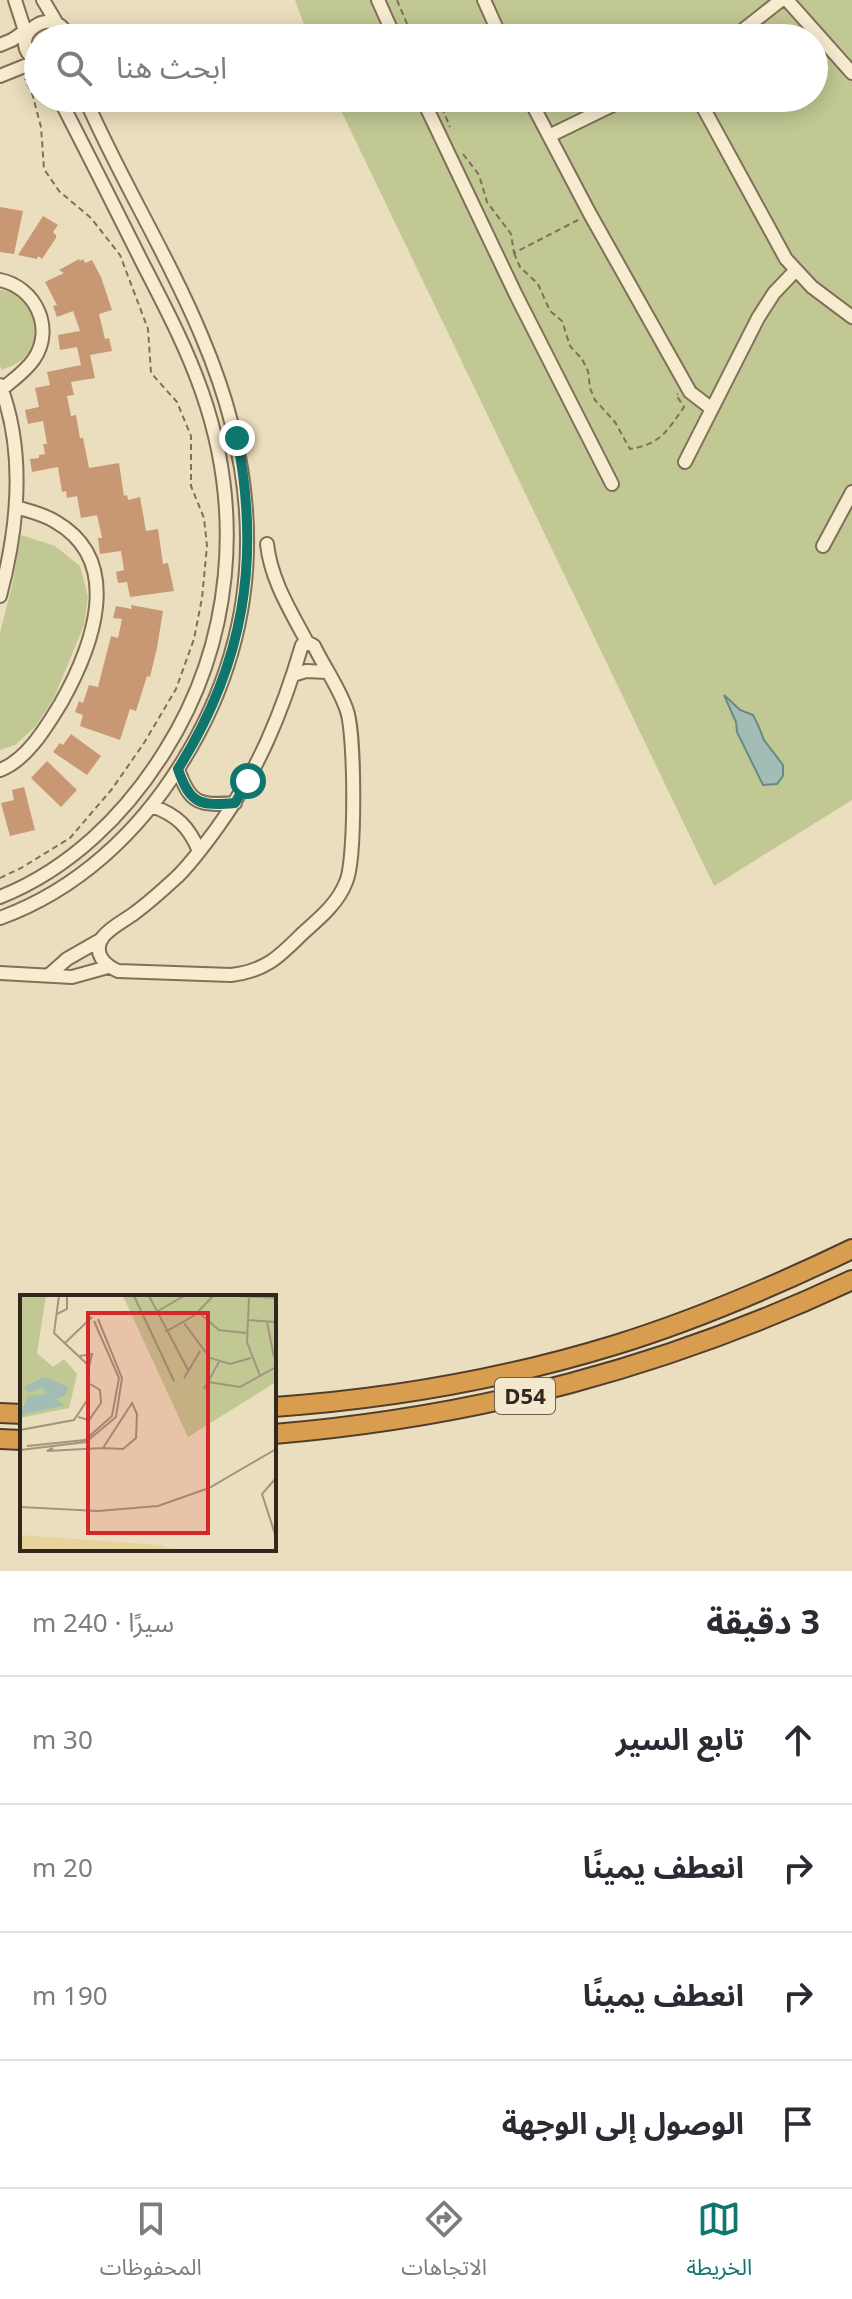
<!DOCTYPE html>
<html lang="ar">
<meta charset="utf-8">
<style>
:root{--surface:#fff;--page:#f7f7f7;--text:#2b2b33;--muted:#7c7c81;--line:#e1e1e2;--accent:#0f766e}
body{margin:0;font-family:Georgia,"Noto Sans Arabic",serif;background:var(--page);color:var(--text);direction:rtl}
.stop{position:absolute;width:24px;height:24px;margin:-18px;border:6px solid #0f766e;border-radius:50%;background:#fff}
.stop.end{background:#0f766e;border-color:#fff;box-shadow:0 2px 8px #0008}
.list{margin:0;padding:0;list-style:none}
h2{display:flex;justify-content:space-between;align-items:center;height:104px;margin:0;padding:0 32px;font-size:34px}
h2 small{font-size:26px;font-weight:400;color:var(--muted)}
.list li{display:grid;grid-template-columns:52px 1fr auto;gap:24px;align-items:center;box-sizing:border-box;height:128px;padding:0 32px;border-top:2px solid var(--line)}
.list b{display:block;font-size:30px;white-space:nowrap}
.list em{font-size:26px;font-style:normal;color:var(--muted)}
.icon{flex:none;width:44px;height:44px;fill:none;stroke:currentColor;stroke-width:2;stroke-linecap:round;stroke-linejoin:round}
.map{position:relative;flex:none;width:852px;height:1571px;overflow:hidden;direction:ltr}
.search{position:absolute;background:var(--surface);box-shadow:0 4px 20px #0003;left:24px;right:24px;top:24px;height:88px;display:flex;align-items:center;gap:20px;box-sizing:border-box;padding:0 28px;border-radius:44px;color:var(--muted);font-size:30px}
.sheet{height:616px;background:var(--surface)}
nav{display:flex;justify-content:space-around;align-items:center;box-sizing:border-box;height:112px;border-top:2px solid var(--line);background:var(--surface);font-size:22px;color:var(--muted)}
nav a{display:grid;justify-items:center;gap:4px}
nav .on{color:var(--accent)}
.map>svg:first-child{display:block}
.green{fill:#c1c893}
.water{fill:#a1bdb5;stroke:#698a82;stroke-width:2}
.building{fill:#c89875}
.lines{fill:none;stroke-linecap:round;stroke-linejoin:round}
.minor-casing{stroke:#826f58;stroke-width:16}
.highway-casing{stroke:#503d2c;stroke-width:22}
.path{stroke:#826f58;stroke-width:2;stroke-dasharray:6 4;stroke-linecap:butt}
.minor{stroke:#f7ebd0;stroke-width:12}
.highway{stroke:#d99d50;stroke-width:18}
.route{stroke:#0f766e;stroke-width:10}
.labels{text-anchor:middle;stroke-width:8;stroke-linejoin:round;paint-order:stroke}
.shield{fill:#f3e8cd;stroke:#6c6151;stroke-width:2}
.shield-label{font-size:22px;font-weight:bold;fill:#32271c}
.inset-road{fill:none;stroke:#a1957d;stroke-width:2}
.view{fill:#d62828;fill-opacity:0.15;stroke:#d62828;stroke-width:4}
.inset-edge{fill:none;stroke:#32271c;stroke-width:4}
</style>
<div class="map">
<svg width="852" height="1571" viewBox="0 0 852 1571">
<rect width="100%" height="100%" fill="#ebdebe"/>
<path class="green" d="M295,0H852V800L714,886L335,98H814V38H309Z
M0,290C34,293 48,340 20,361C15,365 8,367 2,370L0,366Z
M21,535L55,546L80,566L88,597L84,625L54,698L35,727L15,745L0,750V633L12,586Z"/>
<path class="water" d="M724,695L740,710L753,715L758,725L764,740L783,765V776L777,784L763,785L737,732L736,722Z"/>
<path class="building" d="M0,207L23,211L14,254L0,252Z
M43,216L58,225L53,232L56,235V238L42,259L38,256L37,259L18,255Z
M79,259L80,261L83,259L85,263L92,260L101,277L112,310L99,314L105,339L109,338L112,351L90,355L95,378L71,382L74,395L67,396L71,416L76,415L80,438H83L89,468L119,463L124,496L127,495L128,500L140,497L146,531L158,529L163,564L168,563L174,591L130,597L127,582L118,583L116,572L124,570L121,551L100,554L98,538H102L97,515L81,518L77,496L67,498L66,491L62,492L58,467L32,472L30,459L39,458V455L45,454L43,444H47L43,421L28,424L25,410L39,407L35,388L50,385L47,372L81,365L77,347L60,350L58,335L80,331L73,311L57,317L53,306L57,305L45,282L64,273L59,270Z
M131,605L163,611L157,648L150,677L147,676L136,711L130,709L120,740L80,726L83,715L75,712L79,701L83,703L89,685L98,687L111,636L118,638L122,619L113,618L116,606L132,609Z
M71,734L101,756L87,775L53,752L60,743L63,745Z
M47,761L77,790L61,807L31,778Z
M24,787L35,830L10,836L1,803L14,800L12,790Z"/>
<g class="lines">
<g class="minor-casing">
<path id="minor" d="M15,0L25,31
M43,0L55,20
M378,0L395,38
M484,0L501,38
M787,0L852,73
M733,38L781,0
M0,45L12,40L24,32
M38,62C0,38 56,0 68,38
M0,76L37,61
M422,98L516,295L612,484
M529,98L590,214L690,392L712,409
M698,98L786,259L812,287L852,317
M549,136L627,98
M0,280C35,287 55,328 34,359C26,371 13,380 2,389
M0,385C26,452 18,528 0,596
M685,462L758,318L774,293L795,271
M267,544C271,580 290,610 307,642
M823,546L852,492
M307,642L314,646C324,667 340,689 347,711C355,735 356,860 346,882C338,903 320,918 303,933C280,956 266,971 231,975L118,971C104,965 93,953 102,938C110,927 126,920 136,912C151,901 165,888 178,876C193,861 205,844 217,828C258,771 282,713 302,645Z
M293,675L306,671L327,672
M178,769C190,804 199,806 235,803
M0,770C27,760 47,726 61,703C92,648 125,562 56,522C44,514 29,511 16,507
M152,806C177,815 189,827 199,851
M0,897C70,869 126,814 165,751C233,643 244,512 202,392C186,346 163,303 141,260C114,206 87,152 59,98
M0,918C77,890 138,833 181,764C267,627 264,483 202,337C168,255 120,179 85,98
M0,973L72,977L108,967
M49,975L67,959L102,939"/>
</g>
<g class="highway-casing">
<path id="highway" d="M274,1407C389,1399 504,1379 615,1345C696,1320 775,1286 852,1249
M0,1413L22,1414
M274,1434C478,1417 667,1367 852,1280
M0,1439L22,1440"/>
</g>
<path class="path" d="M397,0L413,38
M438,98L450,127
M463,154L479,175L487,202L511,234L514,253L578,220
M514,253L520,267L538,284L550,311L562,321L570,346L582,359L588,371L590,388L595,400L615,422L630,449C661,444 667,431 684,407L676,395L678,394
M0,878L21,868L70,838L112,789L144,743L176,689L194,639L202,598L207,546L204,518L191,486V436L177,402L151,373L148,329L120,255L91,218L59,191L44,169L41,127L32,93L25,79"/>
<use href="#minor" class="minor"/>
<use href="#highway" class="highway"/>
</g>
<g class="lines">
<path class="route" d="M237,438C261,560 244,664 178,769C190,804 199,806 235,803L248,781"/>
</g>
<g class="labels">
<rect class="shield" x="495" y="1378" width="60" height="36" rx="6"/>
<g class="shield-label">
<text x="525" y="1404">D54</text>
</g>
</g>
<g transform="translate(20 1295)">
<rect width="256" height="256" fill="#ebdebe"/>
<path d="M0,1H26L17,58L33,72L44,64L57,79L49,113L0,123ZM103,1H256V87L168,142Z" fill="#c1c893"/>
<path d="M0,240L140,250L156,255H0Z" fill="#e7d39b"/>
<path d="M25,82L48,92L46,100L35,104L45,110L0,120L8,101L27,99L22,93L9,97L4,92Z" fill="#a1bdb5"/>
<path class="inset-road" d="M114,1L154,86M129,1L168,75M220,1L256,3M229,3L227,47L240,81M136,17L164,1M178,17L199,35L226,38M37,19L47,14V1M227,25L256,27M247,27L254,62M164,28L190,63L210,69L231,63M145,37L175,20L193,1M44,49L72,22M60,61L72,59L69,72M164,83L180,56M188,87L220,92L256,72M184,94L199,67M112,108L117,119L116,143L103,154L83,153ZM58,122L69,125L81,108L80,95L70,89M0,135L54,125L68,104V70L34,38L39,1M7,151L65,145L92,121L99,83L74,26M33,153L27,156L83,153M0,155L66,147L96,122L102,83L78,24M256,183L242,199L256,242M0,212L78,216L138,211L189,193L256,154"/>
<path class="view" d="M68,18H188V238H68Z"/>
<rect width="256" height="256" class="inset-edge"/>
</g>
</svg>
<div class="stop" style="left:248px;top:781px"></div>
<div class="stop end" style="left:237px;top:438px"></div>
<div class="search"><svg class="icon" aria-label="search" viewBox="0 0 24 24"><circle cx="10" cy="10" r="6"/><path d="M15 15l6 6"/></svg>ابحث هنا</div>
</div>
<section class="sheet">
<h2>3 دقيقة<small>سيرًا · 240 m</small></h2>
<ul class="list">
<li><svg class="icon" aria-label="ahead" viewBox="0 0 24 24"><path d="M12 20V5M6 11l6-6 6 6"/></svg><div><b>تابع السير</b></div><em>30 m</em></li>
<li><svg class="icon" aria-label="right" viewBox="0 0 24 24"><path d="M7 20v-9h11M14 6l5 5-5 5"/></svg><div><b>انعطف يمينًا</b></div><em>20 m</em></li>
<li><svg class="icon" aria-label="right" viewBox="0 0 24 24"><path d="M7 20v-9h11M14 6l5 5-5 5"/></svg><div><b>انعطف يمينًا</b></div><em>190 m</em></li>
<li><svg class="icon" aria-label="arrive" viewBox="0 0 24 24"><path d="M6 21V4h12l-3 4 3 4H6"/></svg><div><b>الوصول إلى الوجهة</b></div></li>
</ul>
</section>
<nav>
<a class="on"><svg class="icon" aria-label="map" viewBox="0 0 24 24"><path d="M3 6l6-2 6 2 6-2v14l-6 2-6-2-6 2zM9 4v14M15 6v14"/></svg>الخريطة</a>
<a><svg class="icon" aria-label="directions" viewBox="0 0 24 24"><path d="M12 3l9 9-9 9-9-9zM9 14v-3h6M13 9l2 2-2 2"/></svg>الاتجاهات</a>
<a><svg class="icon" aria-label="saved" viewBox="0 0 24 24"><path d="M7 4h10v16l-5-4-5 4z"/></svg>المحفوظات</a>
</nav>
